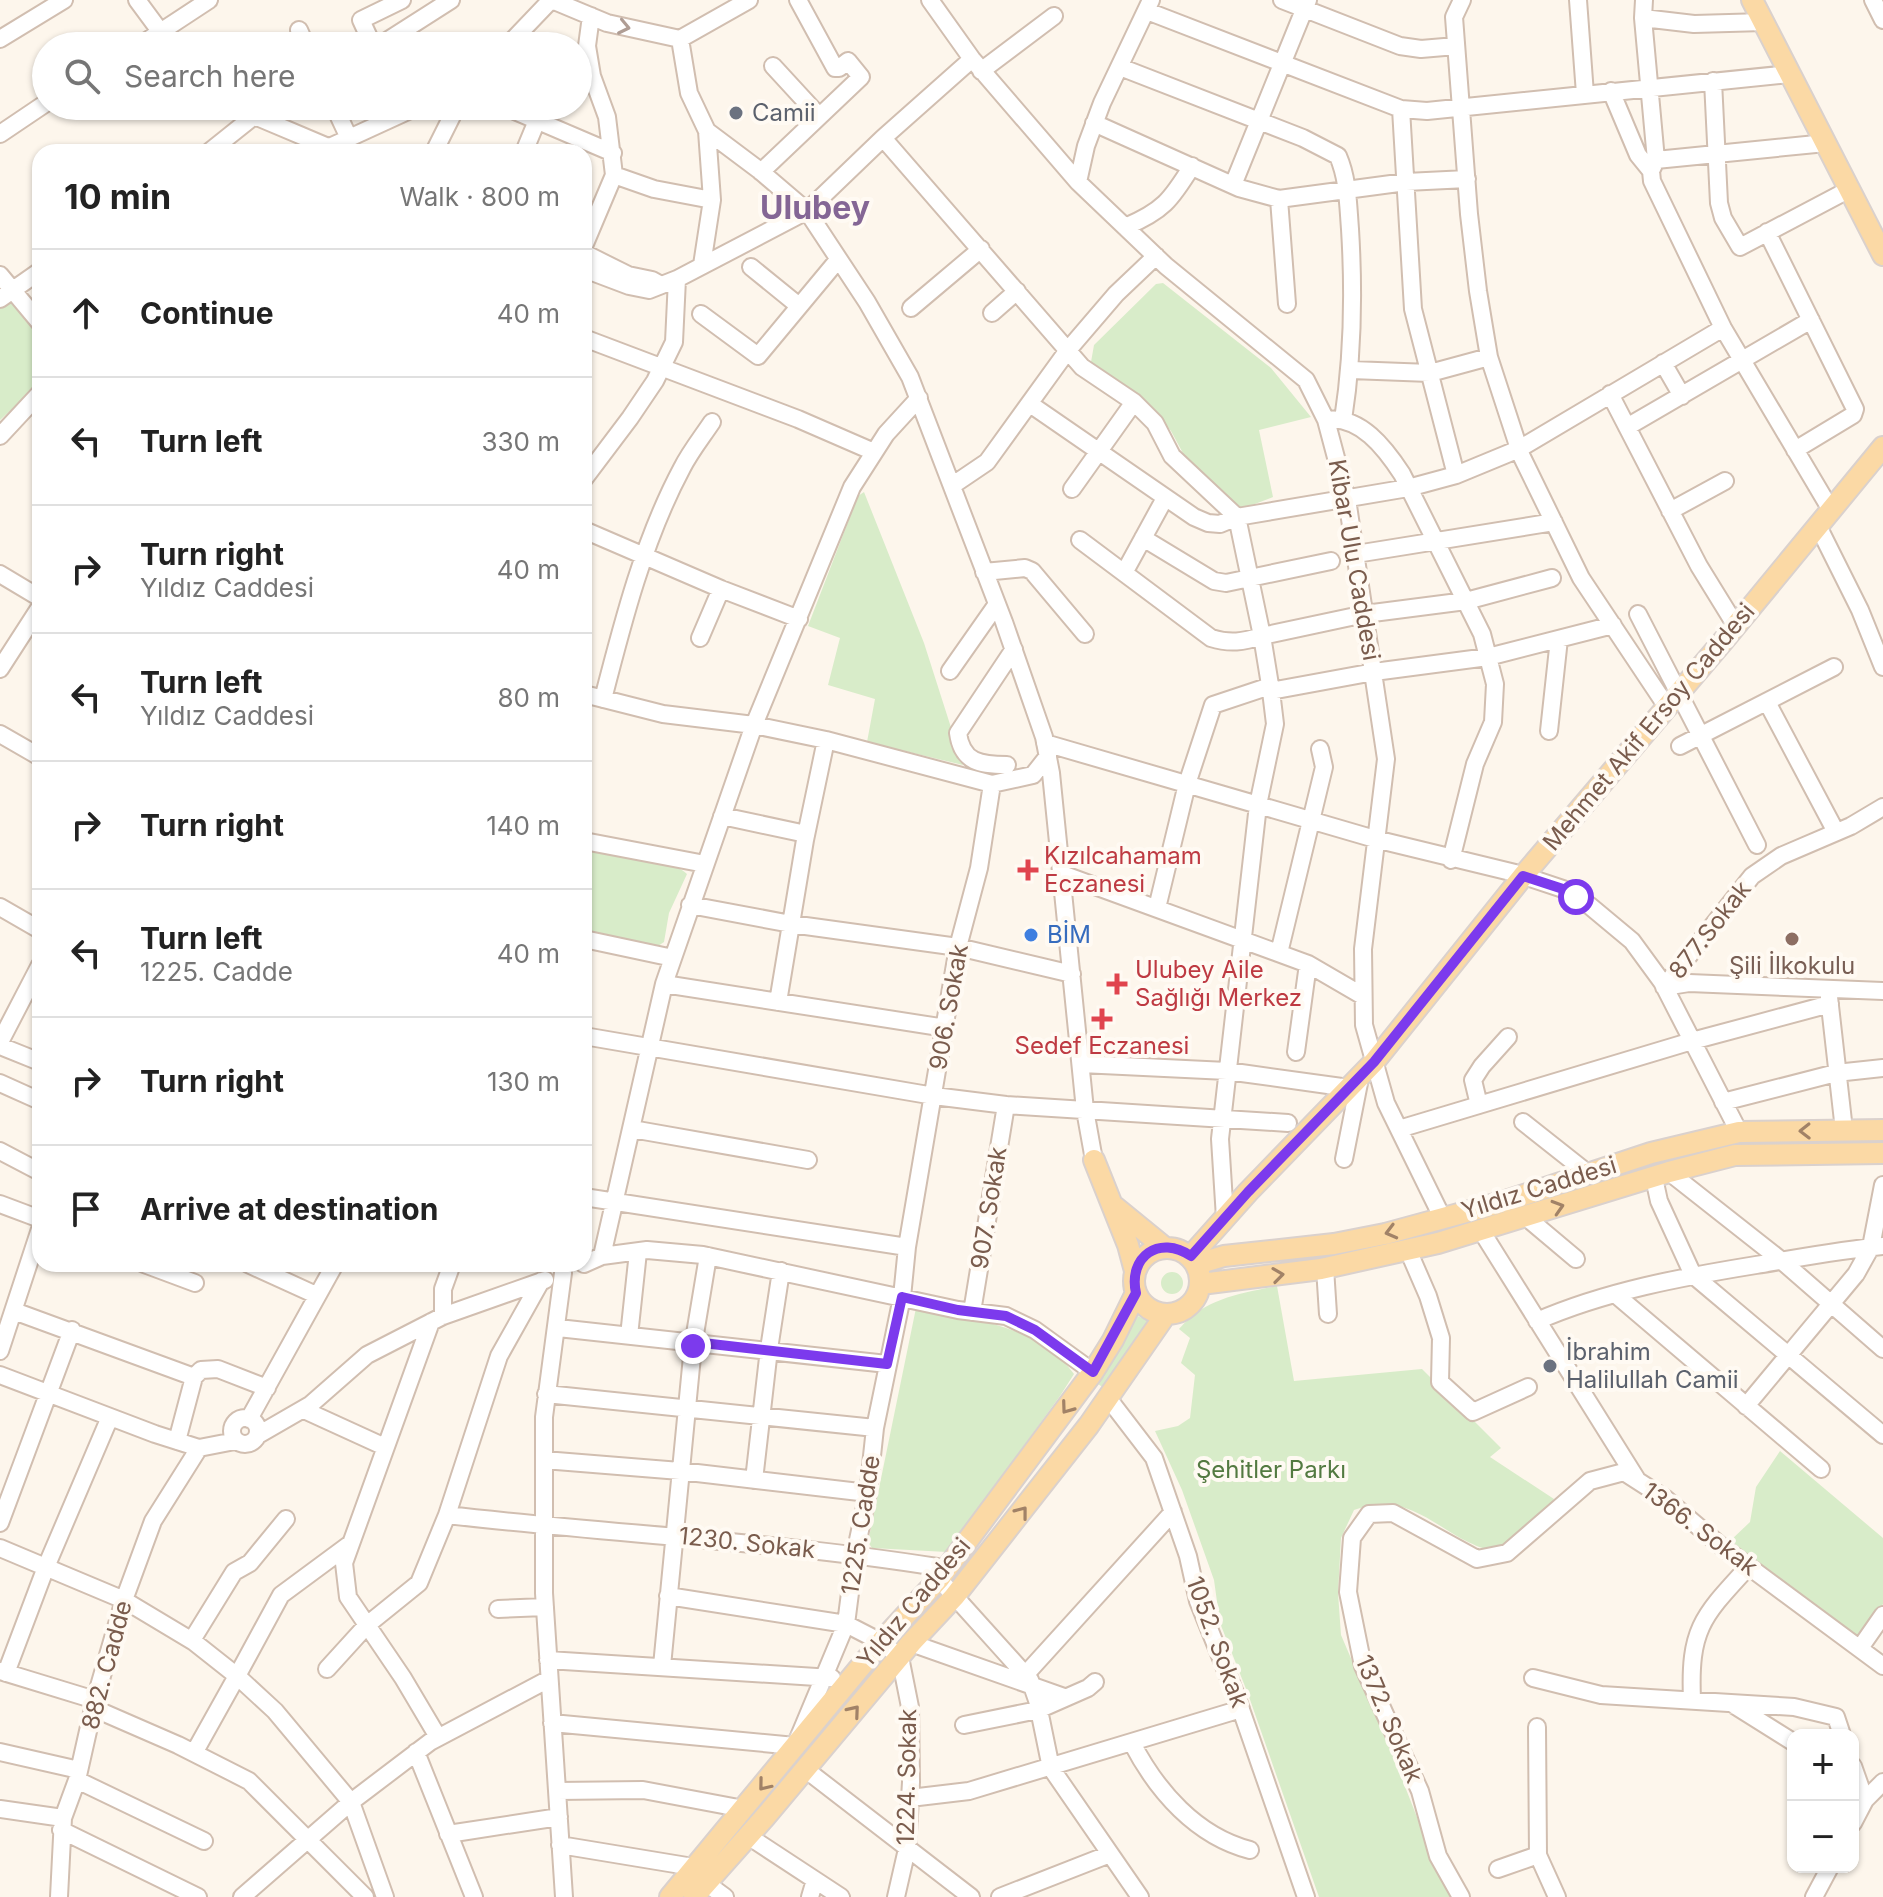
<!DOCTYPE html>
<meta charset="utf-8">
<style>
:root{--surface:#fff;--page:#f2f2f2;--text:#222;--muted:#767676;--line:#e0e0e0}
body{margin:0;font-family:Inter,sans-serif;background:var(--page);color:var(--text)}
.controls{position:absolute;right:24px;bottom:24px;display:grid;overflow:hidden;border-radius:16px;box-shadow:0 2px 6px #0004}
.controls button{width:72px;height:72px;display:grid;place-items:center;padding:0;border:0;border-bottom:2px solid var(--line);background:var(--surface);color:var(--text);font:40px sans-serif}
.stop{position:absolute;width:24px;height:24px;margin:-18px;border:6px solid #7c3aed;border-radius:50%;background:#fff}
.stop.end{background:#7c3aed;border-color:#fff;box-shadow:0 2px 8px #0008}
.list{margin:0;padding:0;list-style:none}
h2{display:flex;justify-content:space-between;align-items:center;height:104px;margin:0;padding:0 32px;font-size:34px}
h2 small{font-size:26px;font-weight:400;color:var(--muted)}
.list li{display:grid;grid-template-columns:52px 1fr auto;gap:24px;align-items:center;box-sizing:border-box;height:128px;padding:0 32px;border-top:2px solid var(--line)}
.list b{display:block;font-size:30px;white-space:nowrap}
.list p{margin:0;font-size:26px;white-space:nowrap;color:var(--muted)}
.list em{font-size:26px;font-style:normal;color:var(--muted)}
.icon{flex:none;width:44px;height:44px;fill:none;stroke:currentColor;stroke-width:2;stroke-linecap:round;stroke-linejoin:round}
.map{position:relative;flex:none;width:1883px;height:1897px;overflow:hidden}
.search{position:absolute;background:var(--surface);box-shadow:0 2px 6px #0004;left:32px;top:32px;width:560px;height:88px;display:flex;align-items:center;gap:20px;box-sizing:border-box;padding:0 28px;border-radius:44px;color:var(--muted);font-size:30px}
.panel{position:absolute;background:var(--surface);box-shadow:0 2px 6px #0004;left:32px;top:144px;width:560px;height:1128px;border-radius:24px}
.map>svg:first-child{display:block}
.green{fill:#d8ecc9}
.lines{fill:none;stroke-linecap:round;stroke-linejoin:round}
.minor-casing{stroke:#d1beb0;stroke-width:20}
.major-casing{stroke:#dad1cd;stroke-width:24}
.minor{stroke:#fff;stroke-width:16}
.major{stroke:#fbd9a5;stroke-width:20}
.oneway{stroke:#af9d94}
.oneway2{stroke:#a18267}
.route{stroke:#7c3aed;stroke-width:10}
.worship-dot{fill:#6b7280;stroke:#fffaf3;stroke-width:3}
.health-dot{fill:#e0444e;stroke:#fffaf3;stroke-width:3}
.shop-dot{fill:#3f7fe0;stroke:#fffaf3;stroke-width:3}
.education-dot{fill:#8d6e63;stroke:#fffaf3;stroke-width:3}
.labels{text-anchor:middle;stroke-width:8;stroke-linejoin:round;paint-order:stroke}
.worship-label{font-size:24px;fill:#5b616d;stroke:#fffaf3;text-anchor:start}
.street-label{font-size:24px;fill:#7a5c4d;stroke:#fffaf3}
.health-label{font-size:24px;fill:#be3a42;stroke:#fffaf3;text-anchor:start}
.shop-label{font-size:24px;fill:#366cbe;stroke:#fffaf3;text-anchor:start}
.education-label{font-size:24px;fill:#785e54;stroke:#fffaf3}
.park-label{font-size:24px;fill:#537a41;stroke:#fffaf3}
.district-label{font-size:32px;font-weight:bold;fill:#846695;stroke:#fffaf3}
</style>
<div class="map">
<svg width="1883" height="1897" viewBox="0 0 1883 1897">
<rect width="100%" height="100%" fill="#fdf6ec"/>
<path class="green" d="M1163,283L1271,368L1311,417L1259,430L1273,497L1239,510L1191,468L1171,431L1150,406L1091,362L1094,345L1156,284Z
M11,301L40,333V383L0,420V309Z
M864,492L924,643L963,765L867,742L875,699L828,685L840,638L808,626L858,496Z
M584,845C605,850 676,860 687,874L669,913L664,942L658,946L584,931Z
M1161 1283a11 11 0 1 1 22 0a11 11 0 1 1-22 0Z
M1277,1286L1294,1381L1422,1369L1501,1448L1490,1457L1554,1499C1543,1514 1511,1549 1492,1549C1482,1550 1471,1543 1462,1539C1424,1517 1399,1493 1354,1510L1341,1538L1338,1593L1341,1635L1397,1766L1436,1866L1453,1897H1319L1248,1694L1220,1623L1214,1580L1182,1490L1155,1431L1178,1426L1190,1418L1195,1375L1181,1363L1190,1338L1179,1329C1206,1298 1238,1294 1277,1286Z
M916,1308C933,1309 949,1313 966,1317C1007,1327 1048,1337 1074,1374L1060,1396L947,1552L872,1548L868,1542Z
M1138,1316L1154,1324L1104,1388L1095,1382Z
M1780,1451L1883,1538V1604L1858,1637L1730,1541L1750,1522L1756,1487Z"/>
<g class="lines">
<g class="minor-casing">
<path id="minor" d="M137,0L171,46
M552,0L607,23L680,39
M930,0L972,59L1078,182L1166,266L1306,380L1326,420L1347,499L1386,759L1363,949L1364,1025L1386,1103L1442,1217
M1282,0L1400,46L1421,49L1456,46
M1462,0L1454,17L1469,214L1478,291L1489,357L1521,455L1581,578L1667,707
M1578,0L1585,94
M1644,0L1643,18L1656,160L1651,171L1652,181L1723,328L1831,510
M1873,0L1883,20
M1147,11L1401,109L1427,111L1789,74
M1643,18L1694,24L1764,22
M299,30L306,46
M0,39L64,0
M680,39L749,0
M139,46L209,0
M373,46L361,20L402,0
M379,46L451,0
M507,46L551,0
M972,59L883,138L807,211L867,302L910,377L1004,622L1044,737L1051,773L1085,1110L1094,1160
M773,66L819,116
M1120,67L1303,138L1338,156C1348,179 1348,204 1350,229C1354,294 1353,356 1343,420
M981,71L1054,16
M1713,81L1719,203L1723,218L1740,247L1850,189
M1611,91L1638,155L1651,171
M231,106L340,152
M334,106L349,138
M503,106L613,153
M1401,109L1413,309L1456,475
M268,121L282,106
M1094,123L1239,188L1279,199L1406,182L1467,179
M0,134L46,103
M883,138L1082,367L1134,402L1155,423L1172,456L1237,517L1262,636C1243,642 1230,644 1211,638L1080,540
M323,150L419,106
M209,152L254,116
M434,152L457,106
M524,152L543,106
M1656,160L1826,143
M761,172L861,77L848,61L839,68H835L798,0
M614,175L654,189L712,200
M1078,182L1086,146L1102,103L1151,0
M1233,185L1308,0
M1279,199L1287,304
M1125,227C1163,211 1171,200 1192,166
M1767,232L1855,409L1853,415L1795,450
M584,246L614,175L607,117L592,76L587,46L591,16
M584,253L628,275L652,280L661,285
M702,265L712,200L707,131
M751,267L799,306
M584,269L629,286L649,290L677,279L807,211L759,170L707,131L689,93L680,39
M0,275L40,323
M0,299L40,271
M911,308L981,249
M992,313L1017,291
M701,314L758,356L837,261
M584,338L798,419L874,452
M1663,363L1682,396
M1351,370L1430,373L1489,357
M1610,394L1699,566L1736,626
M1030,404L1194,517L1208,523L1220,524L1237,517L1408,488L1456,475L1519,449L1723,328
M1326,420C1360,415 1385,448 1402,474L1482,634L1495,684L1493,722L1475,764L1451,860
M1627,427L1811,320
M0,436L40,393
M584,479L630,418L655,381L674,342L677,279
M953,485L987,462L1068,350L1116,294L1156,256
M1072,489L1134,402
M1670,511L1725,481
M1818,526L1860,610L1883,667
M584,530L721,589L799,619
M1143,538L1214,581L1226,583L1331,561
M1356,554L1554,522
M984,572L1025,568L1032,571L1085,634
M1124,573L1165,498
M0,574L40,598
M1638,614L1757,845
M700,638L721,589
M0,669L40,607
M950,671L997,604
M1271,691L1262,636L1365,614L1466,601L1552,578
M584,694L663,714L754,725L826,740L992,784
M603,699C623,621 644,539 682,468C690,452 702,437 712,422
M1767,702L1836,832
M1549,731L1559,639
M0,734L40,757
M1045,743L1375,839L1515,873L1563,889L1590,906L1632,941L1662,982L1739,1132
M1680,746L1834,667
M1007,765C981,765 962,763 958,733L1014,649
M722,816L806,834
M584,841L705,864
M1062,874L1308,964L1363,996
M690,905L791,924L958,947L1072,974
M0,907L40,930
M1157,908L1187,784L1213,705L1270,686
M584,939L673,958
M1279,953L1324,767L1320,749
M664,984L946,1028
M1664,987L1752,876L1781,856L1851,826L1883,807
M1664,987L1689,983L1883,991
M1829,997L1844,1130
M778,1002L805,840L826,740
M584,1036L934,1096L1006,1105L1288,1123
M0,1042L40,965
M0,1046L40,1062
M1296,1052L1308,964
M1081,1064L1227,1071L1349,1088
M0,1083L40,1101
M1723,1102L1836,1073L1883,1068
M1479,1105L1473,1080L1482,1066L1508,1037
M1523,1122L1590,1175
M632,1129L808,1160
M1399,1129L1692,1041L1830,1004
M0,1151L40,1172
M1344,1159L1360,1078
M1669,1172L1782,1261L1883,1349
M1654,1178L1659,1201L1693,1275L1883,1435
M584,1197L907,1247
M0,1204L40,1219
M1526,1217L1576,1259
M1225,1218L1220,1139L1258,805L1275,724L1271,691L1374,672L1488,657L1613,625
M1482,1232L1636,1478
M1408,1250L1428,1296L1441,1338L1440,1382L1473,1412L1528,1387
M602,1256L664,984L754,725L852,487L886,434L919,398
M144,1264L195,1283
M248,1264L316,1295
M584,1264L602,1256L647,1250L703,1255L958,1310L1006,1316L1035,1330L1093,1372
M1325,1268L1328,1314
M563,1273L544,1417V1593L564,1897
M1615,1294L1821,1469
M14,1311L194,1377
M972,1312L1006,1105
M443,1316V1289L452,1264
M1537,1321C1606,1291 1682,1277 1756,1265C1799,1258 1840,1250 1883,1246
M431,1322L344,1563L348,1597L403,1678L438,1737
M558,1328L887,1364
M629,1336L638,1252
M0,1351L40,1229
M0,1375L155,1434L199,1448L235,1441
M546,1394L875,1428
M1108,1398L1154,1458L1188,1556L1198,1601L1237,1698L1306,1897
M1746,1406L1856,1274L1871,1247L1883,1185
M304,1410L385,1447
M232 1431a13 13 0 1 1 26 0a13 13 0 1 1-26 0Z
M249,1419L335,1264
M258,1435L310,1405L367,1355L443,1316L545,1280
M177,1441L194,1377L201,1370L218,1369L267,1388
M544,1460L680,1471L868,1493
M754,1480L769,1349L781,1271
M447,1515C610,1534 774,1541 937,1567L939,1579L1030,1680L1037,1700L1051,1768L1140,1897
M0,1523L72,1330
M350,1544L281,1595L237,1676L275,1711L351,1802L385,1897
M0,1548L124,1600L194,1642L237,1676L194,1753
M668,1596L846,1624L881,1642L900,1657L910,1707L911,1782L907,1849L896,1897
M498,1609L545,1607
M192,1640L234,1572L250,1563L286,1519
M911,1643L1064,1697
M1860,1648L1883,1615
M548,1660L832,1678
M662,1666L693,1346L708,1256
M327,1669L367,1625L419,1583L447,1515L499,1356L541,1281
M0,1671L95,1700
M6,1673L46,1567L110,1417
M1026,1674L1173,1512
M1533,1678L1601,1695L1794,1707L1836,1717L1842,1735
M1692,1699C1689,1628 1703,1616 1749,1566
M1734,1705L1793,1742
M93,1708L178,1745L249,1781L365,1897
M552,1723L795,1746L846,1624L855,1554L868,1493L875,1428L902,1297L907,1247L958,947L979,868L992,784L1033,775L1048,756
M964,1725L1038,1710L1088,1688L1095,1682
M1537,1727L1538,1855L1557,1897
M1132,1743C1157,1791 1196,1836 1250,1850
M0,1752L79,1770
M416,1752L474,1897
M1853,1766L1865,1800
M805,1769L971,1897
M77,1780L204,1841
M557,1791L643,1790L744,1809
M910,1798L969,1791L1241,1709
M0,1809L63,1818
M1853,1823L1865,1800L1883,1782
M61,1830L198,1897
M448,1834L559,1817
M748,1836L841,1897
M560,1845L693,1867
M1498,1869L1538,1855
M706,1883L725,1897
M59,1897L63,1818L77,1780L95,1700L124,1600L153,1521L199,1448
M242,1897L351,1802L430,1742L549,1679
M810,1897L815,1880
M1000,1897L1110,1854
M1461,1897L1438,1856L1420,1791L1363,1666L1348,1592L1352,1538L1369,1514L1393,1513L1477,1559L1507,1553L1590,1481L1624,1472L1666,1499L1721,1546L1883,1666
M1814,1897L1830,1867"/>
</g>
<g class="major-casing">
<path id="major" d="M1752,0L1883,255
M1094,1160L1128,1245L1135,1271
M1115,1207L1164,1247
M1134 1281a33 33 0 1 1 66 0a33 33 0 1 1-66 0Z
M1191,1256L1248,1192L1374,1062L1523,876L1724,640L1883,447
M1197,1264L1224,1256L1334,1244L1385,1234L1506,1201L1651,1153L1739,1132L1883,1130
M1201,1284L1321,1269L1438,1243L1669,1172L1735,1155L1883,1153
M670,1897L881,1642L939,1579L1093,1372L1113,1340L1136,1293
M694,1897L765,1817L911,1643L954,1597L1089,1425L1166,1314"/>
</g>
<use href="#minor" class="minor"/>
<use href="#major" class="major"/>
</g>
<defs><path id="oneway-chevron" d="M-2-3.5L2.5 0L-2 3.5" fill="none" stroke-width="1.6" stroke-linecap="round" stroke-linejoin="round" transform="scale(2)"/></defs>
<use class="oneway" href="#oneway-chevron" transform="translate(624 27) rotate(12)"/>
<g class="oneway2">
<use href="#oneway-chevron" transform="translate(1805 1131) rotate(179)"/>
<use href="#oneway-chevron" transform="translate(1558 1207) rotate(-17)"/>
<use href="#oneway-chevron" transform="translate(1391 1232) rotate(165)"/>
<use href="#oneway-chevron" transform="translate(1278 1275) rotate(-8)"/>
<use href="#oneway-chevron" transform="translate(1067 1408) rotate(126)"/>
<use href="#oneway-chevron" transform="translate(1022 1512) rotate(-52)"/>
<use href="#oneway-chevron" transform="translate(854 1711) rotate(-50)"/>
<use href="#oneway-chevron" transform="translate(764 1785) rotate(129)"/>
</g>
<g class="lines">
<path class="route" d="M693,1346L694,1342L887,1364L902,1297L958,1310L1006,1316L1035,1330L1093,1372L1136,1293C1128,1257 1159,1234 1191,1256L1248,1192L1374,1062L1523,876L1563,889L1576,897"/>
</g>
<g class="worship-dot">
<circle cx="736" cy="113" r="8"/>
<circle cx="1550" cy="1366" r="8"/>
</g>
<g class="health-dot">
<path d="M1024 858h8v8h8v8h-8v8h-8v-8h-8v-8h8z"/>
<path d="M1113 972h8v8h8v8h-8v8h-8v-8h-8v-8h8z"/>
<path d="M1098 1007h8v8h8v8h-8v8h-8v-8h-8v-8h8z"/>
</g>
<circle class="shop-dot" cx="1031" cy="935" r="8"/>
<circle class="education-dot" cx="1792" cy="939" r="8"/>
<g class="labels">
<g class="worship-label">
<text x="752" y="121">Camii</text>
<text x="1566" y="1360">İbrahim<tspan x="1566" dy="28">Halilullah Camii</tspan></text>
</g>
<g class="street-label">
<text transform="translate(1354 560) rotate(80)" y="8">Kibar Ulu Caddesi</text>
<text transform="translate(1649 727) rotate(-50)" y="8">Mehmet Akif Ersoy Caddesi</text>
<text transform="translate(1710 930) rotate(-52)" y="8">877.Sokak</text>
<text transform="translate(949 1007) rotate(-80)" y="8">906. Sokak</text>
<text transform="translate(1539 1188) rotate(-17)" y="8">Yıldız Caddesi</text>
<text transform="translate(989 1208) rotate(-81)" y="8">907. Sokak</text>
<text transform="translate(861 1525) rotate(-81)" y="8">1225. Cadde</text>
<text transform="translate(1700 1529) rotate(37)" y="8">1366. Sokak</text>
<text transform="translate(747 1543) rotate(6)" y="8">1230. Sokak</text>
<text transform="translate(914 1603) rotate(-50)" y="8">Yıldız Caddesi</text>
<text transform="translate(1217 1642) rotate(70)" y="8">1052. Sokak</text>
<text transform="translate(107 1665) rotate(-75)" y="8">882. Cadde</text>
<text transform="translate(1389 1719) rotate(67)" y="8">1372. Sokak</text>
<text transform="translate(907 1777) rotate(-89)" y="8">1224. Sokak</text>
</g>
<g class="health-label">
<text x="1044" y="864">Kızılcahamam<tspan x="1044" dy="28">Eczanesi</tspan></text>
<text x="1135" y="978">Ulubey Aile<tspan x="1135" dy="28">Sağlığı Merkez</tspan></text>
<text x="1102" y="1054" text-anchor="middle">Sedef Eczanesi</text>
</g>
<g class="shop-label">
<text x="1047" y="943">BİM</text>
</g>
<g class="education-label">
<text x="1792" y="974">Şili İlkokulu</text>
</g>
<g class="park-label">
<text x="1271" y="1478">Şehitler Parkı</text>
</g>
<g class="district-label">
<text x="815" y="219">Ulubey</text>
</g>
</g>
</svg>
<div class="controls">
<button>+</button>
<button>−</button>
</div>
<div class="stop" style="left:1576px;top:897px"></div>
<div class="stop end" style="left:693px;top:1346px"></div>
<div class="search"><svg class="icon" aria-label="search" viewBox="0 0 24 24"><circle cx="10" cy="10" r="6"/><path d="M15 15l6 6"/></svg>Search here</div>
<section class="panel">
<h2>10 min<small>Walk · 800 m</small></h2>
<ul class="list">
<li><svg class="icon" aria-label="ahead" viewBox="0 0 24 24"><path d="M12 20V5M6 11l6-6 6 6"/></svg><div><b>Continue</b></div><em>40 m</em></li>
<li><svg class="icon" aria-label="left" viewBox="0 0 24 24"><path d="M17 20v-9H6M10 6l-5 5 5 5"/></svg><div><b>Turn left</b></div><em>330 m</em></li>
<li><svg class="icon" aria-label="right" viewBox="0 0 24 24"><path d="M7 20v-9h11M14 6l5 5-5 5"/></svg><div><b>Turn right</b><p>Yıldız Caddesi</p></div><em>40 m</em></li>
<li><svg class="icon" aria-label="left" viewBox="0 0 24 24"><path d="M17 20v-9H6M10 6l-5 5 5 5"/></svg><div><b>Turn left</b><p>Yıldız Caddesi</p></div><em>80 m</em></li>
<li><svg class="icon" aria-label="right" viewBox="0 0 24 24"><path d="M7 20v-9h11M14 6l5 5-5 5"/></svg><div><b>Turn right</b></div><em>140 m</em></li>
<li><svg class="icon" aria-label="left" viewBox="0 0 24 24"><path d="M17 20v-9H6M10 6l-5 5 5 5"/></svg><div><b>Turn left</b><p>1225. Cadde</p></div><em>40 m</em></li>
<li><svg class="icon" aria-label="right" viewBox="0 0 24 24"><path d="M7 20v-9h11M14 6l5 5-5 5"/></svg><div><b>Turn right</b></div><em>130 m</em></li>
<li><svg class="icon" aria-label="arrive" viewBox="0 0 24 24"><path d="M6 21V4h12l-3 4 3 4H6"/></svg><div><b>Arrive at destination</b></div></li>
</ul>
</section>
</div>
